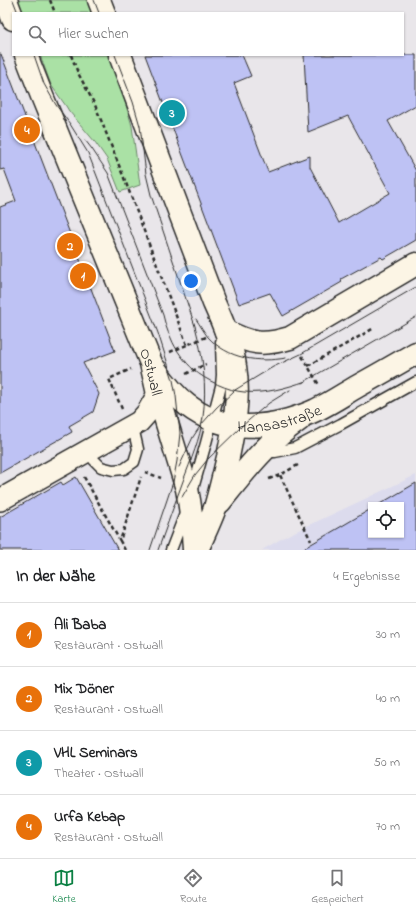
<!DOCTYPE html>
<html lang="de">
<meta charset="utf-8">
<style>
:root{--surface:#fff;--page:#f2f2f2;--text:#202124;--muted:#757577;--line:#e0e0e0;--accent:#0b8043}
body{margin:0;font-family:"Indie Flower",sans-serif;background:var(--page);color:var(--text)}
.controls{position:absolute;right:12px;bottom:12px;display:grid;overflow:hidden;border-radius:0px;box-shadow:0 1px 3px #0004}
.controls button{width:36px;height:36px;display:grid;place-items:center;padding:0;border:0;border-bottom:1px solid var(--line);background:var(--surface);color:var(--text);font:20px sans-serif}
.you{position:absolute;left:191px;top:281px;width:14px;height:14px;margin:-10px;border:3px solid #fff;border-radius:50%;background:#1a73e8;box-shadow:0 0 0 6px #1a73e833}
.badge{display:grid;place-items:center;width:26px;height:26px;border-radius:50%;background:var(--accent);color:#fff;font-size:13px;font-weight:700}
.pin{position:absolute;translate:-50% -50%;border:2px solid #fff;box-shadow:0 1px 4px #0006}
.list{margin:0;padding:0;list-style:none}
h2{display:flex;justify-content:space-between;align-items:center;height:52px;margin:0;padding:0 16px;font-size:17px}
h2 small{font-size:13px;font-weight:400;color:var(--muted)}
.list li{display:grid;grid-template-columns:26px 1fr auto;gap:12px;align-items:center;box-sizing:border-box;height:64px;padding:0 16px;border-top:1px solid var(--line)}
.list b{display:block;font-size:15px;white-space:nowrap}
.list p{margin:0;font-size:13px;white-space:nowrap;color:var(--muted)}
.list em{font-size:13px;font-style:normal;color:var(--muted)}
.icon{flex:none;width:22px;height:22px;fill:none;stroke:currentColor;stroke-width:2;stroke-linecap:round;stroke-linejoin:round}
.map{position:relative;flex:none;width:416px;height:550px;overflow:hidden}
.search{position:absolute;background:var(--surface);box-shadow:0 1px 3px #0004;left:12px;right:12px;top:12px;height:44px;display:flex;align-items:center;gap:10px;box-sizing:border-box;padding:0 14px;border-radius:0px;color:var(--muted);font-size:15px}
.sheet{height:308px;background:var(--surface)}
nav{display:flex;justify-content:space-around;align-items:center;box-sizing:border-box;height:56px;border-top:1px solid var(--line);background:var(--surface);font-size:11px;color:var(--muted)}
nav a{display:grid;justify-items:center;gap:2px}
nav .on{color:var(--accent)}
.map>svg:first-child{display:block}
.built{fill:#dcdbed;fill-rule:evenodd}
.green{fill:#aae1a5;stroke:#6a8668}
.building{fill:#bec2f4;stroke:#2b2b2b}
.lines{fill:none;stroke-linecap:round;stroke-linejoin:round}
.service-casing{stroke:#2b2b2b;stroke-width:13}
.minor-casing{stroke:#2b2b2b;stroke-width:24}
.tertiary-casing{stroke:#2b2b2b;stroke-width:25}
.path{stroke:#2b2b2b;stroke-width:2.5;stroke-dasharray:4 3;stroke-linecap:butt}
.service{stroke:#fcf5e5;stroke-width:10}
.minor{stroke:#fcf5e5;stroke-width:21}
.tertiary{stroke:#fcf5e5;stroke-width:22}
.tram{stroke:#2b2b2b;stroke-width:1}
.labels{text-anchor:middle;stroke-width:3.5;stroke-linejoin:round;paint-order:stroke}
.street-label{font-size:16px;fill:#2b2b2b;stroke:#fcf5e5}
</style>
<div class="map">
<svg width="416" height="550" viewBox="0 0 416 550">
<rect width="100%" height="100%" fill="#e9e6ea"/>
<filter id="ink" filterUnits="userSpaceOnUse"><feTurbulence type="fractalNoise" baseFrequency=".025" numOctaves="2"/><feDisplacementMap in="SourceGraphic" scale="8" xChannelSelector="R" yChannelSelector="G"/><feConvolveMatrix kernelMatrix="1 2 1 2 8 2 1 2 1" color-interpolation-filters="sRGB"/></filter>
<g filter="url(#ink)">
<path class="built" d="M416,475V550H262L288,535ZM371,505H401V535H371Z"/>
<path class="green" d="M18,0H88L93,13H23Z
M40,55H109L120,84L132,126L140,185L120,192L107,159L95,142L69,111L66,106L51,85Z"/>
<path class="building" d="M0,54H1L115,351L83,363L99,394L93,412L69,426L72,432L0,473V207L16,201L4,169L0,170Z
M145,55H242L251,76L234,83L268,172L310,156V167L339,223L390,193L348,116L308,132L304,55H416V105L388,121L416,171V240L383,259L381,257L341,279L342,282L283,316L270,293L239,304Z
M76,477L118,550H0V517L61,482L63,485Z
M416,483V550H301L371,509V535H401V505H378Z"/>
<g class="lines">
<g class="service-casing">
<path id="service" d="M89,451L94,460L101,467L113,470L124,469L134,462L138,449L135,436L130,428
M266,452H275L295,448L341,424L416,382
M192,492L206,443L221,386L222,375L221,342
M171,550L186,511"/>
</g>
<g class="minor-casing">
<path id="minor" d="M0,500L139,422L147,413L158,394"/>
</g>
<g class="tertiary-casing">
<g id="tertiary">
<path d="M6,0L13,19"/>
<path d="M99,0L104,13"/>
<path id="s1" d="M26,55L42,96L151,363L158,394L187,489C191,509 193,530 194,550"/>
<path d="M120,55L214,303C223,323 232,344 235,366C240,396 234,428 228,457C224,474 220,491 215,508C210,522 203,536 197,550"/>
<path d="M226,331C251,344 263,346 290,338L416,264"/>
<path id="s2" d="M155,369C164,382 174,395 187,405C216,428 249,430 285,421C295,418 306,415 316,410C331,403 344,394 358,386C378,375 397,364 416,353"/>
<path d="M220,502C244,472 267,442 299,420"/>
</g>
</g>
<path class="path" d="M50,0L55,13
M71,55L78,73L95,105L126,183L187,345
M170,352L206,337
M302,356L319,385
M308,366L374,328
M186,374L206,364
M122,409L109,379L131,369
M298,465L280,475L311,541
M145,472L161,478
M84,477L120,541
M269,479L280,475
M125,550L120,541L141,477"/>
<use href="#service" class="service"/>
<use href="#minor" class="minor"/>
<use href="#tertiary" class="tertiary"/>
<path class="tram" d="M13,0L18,13
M94,0L99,13
M34,55L44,84L56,105L70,124L88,153L158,333L173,380L176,396L180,433L177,461L173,482L150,550
M115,55L133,102L140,126L146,174L151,195L195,326C203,356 207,386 203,417C200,439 191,460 183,481C175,504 166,527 158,550
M85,140L92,149L108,173L163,315C165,323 167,331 171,338C175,349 185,362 194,370C205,380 229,391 244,392C265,394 286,388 306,381
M196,319C200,325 204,332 208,337C228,359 258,363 286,358
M302,383L416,317
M179,467L193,437L201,425L216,408L235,390L273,367L301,354L416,287
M182,497L195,475L208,459L242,426L269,403L290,390"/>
</g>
</g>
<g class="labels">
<g class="street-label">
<text dy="6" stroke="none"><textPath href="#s1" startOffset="341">Ostwall</textPath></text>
<text dy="6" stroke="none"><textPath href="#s2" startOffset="146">Hansastraße</textPath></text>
</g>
</g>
</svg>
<div class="controls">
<button><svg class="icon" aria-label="locate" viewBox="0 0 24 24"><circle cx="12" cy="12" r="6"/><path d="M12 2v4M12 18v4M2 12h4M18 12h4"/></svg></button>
</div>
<div class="you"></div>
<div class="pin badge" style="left:83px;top:276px;background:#e8710a">1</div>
<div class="pin badge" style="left:70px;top:246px;background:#e8710a">2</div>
<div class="pin badge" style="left:172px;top:113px;background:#0f9aa8">3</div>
<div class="pin badge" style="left:27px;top:130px;background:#e8710a">4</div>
<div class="search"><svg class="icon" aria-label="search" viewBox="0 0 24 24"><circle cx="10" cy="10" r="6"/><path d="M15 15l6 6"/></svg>Hier suchen</div>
</div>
<section class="sheet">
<h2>In der Nähe<small>4 Ergebnisse</small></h2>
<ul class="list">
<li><span class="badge" style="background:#e8710a">1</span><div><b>Ali Baba</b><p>Restaurant · Ostwall</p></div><em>30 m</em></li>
<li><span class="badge" style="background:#e8710a">2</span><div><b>Mix Döner</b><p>Restaurant · Ostwall</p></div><em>40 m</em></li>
<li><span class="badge" style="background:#0f9aa8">3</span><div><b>VHL Seminars</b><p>Theater · Ostwall</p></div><em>50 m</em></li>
<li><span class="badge" style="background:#e8710a">4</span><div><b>Urfa Kebap</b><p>Restaurant · Ostwall</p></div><em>70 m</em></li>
</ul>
</section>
<nav>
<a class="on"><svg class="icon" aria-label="map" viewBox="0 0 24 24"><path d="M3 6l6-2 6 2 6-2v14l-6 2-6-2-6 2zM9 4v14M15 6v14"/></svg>Karte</a>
<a><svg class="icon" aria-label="directions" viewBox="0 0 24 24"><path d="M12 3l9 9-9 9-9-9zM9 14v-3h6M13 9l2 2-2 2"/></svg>Route</a>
<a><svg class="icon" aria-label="saved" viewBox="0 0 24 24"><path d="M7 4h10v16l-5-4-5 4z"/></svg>Gespeichert</a>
</nav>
